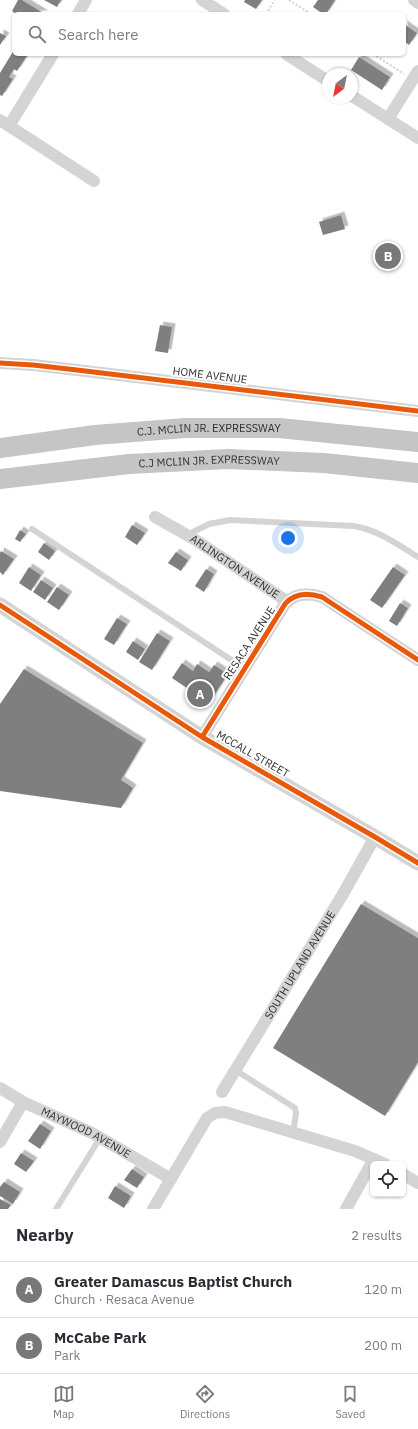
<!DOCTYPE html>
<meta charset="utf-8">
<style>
:root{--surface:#fff;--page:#f2f2f3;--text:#2b2b33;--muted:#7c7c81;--line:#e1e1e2;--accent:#787878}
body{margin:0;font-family:"IBM Plex Sans",sans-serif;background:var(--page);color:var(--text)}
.controls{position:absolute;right:12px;bottom:12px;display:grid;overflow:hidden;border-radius:6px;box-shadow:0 1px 3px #0004}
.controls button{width:36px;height:36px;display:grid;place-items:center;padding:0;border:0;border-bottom:1px solid var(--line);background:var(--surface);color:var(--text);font:20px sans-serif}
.compass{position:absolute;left:322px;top:68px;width:36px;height:36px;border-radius:50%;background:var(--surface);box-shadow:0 1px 3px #0004;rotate:212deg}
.you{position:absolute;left:288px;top:538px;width:14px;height:14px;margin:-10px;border:3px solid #fff;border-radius:50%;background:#1a73e8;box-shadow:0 0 0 6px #1a73e833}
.badge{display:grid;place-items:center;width:26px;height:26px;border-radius:50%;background:var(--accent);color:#fff;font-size:13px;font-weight:700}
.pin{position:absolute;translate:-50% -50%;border:2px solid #fff;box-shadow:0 1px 4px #0006}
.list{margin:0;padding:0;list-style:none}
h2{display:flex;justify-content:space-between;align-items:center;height:52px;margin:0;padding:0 16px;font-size:17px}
h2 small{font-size:13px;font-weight:400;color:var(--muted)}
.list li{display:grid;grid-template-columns:26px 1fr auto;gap:12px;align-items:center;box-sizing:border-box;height:56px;padding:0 16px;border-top:1px solid var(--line)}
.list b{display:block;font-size:15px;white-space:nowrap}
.list p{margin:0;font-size:13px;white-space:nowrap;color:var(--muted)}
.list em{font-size:13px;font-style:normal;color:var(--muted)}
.icon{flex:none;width:22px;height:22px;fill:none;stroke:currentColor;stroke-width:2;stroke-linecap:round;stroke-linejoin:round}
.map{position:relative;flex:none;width:418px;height:1209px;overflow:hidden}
.search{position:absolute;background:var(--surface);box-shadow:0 1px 3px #0004;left:12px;right:12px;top:12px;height:44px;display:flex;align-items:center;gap:10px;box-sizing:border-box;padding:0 14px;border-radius:6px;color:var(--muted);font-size:15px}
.sheet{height:164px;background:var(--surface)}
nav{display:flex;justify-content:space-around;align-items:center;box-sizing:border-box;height:56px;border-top:1px solid var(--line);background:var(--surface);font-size:11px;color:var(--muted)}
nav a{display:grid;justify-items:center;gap:2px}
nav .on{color:var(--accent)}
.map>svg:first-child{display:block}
.building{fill:#7f7f7f;filter:url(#shadow)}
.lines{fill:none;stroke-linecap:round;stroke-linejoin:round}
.path{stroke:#d4d4d4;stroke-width:2;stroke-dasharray:2 2;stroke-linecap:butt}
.service{stroke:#d4d4d4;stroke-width:6}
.minor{stroke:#d4d4d4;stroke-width:12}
.tertiary{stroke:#d4d4d4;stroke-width:15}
.trunk{stroke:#c5c5c5;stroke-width:20}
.cycleway-casing{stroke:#fff;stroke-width:8}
.cycleway{stroke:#e8590c;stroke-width:5}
.labels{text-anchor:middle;stroke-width:4;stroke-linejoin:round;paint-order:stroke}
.street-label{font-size:11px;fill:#303030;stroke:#fff}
</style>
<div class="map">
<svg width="418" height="1209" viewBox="0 0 418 1209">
<defs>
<filter id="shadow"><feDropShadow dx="3.5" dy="-3.5" stdDeviation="0" flood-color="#0004"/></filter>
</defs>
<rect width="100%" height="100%" fill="#fff"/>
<path class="building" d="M18,0H22L45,14H16L12,11Z
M44,0H61L57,7Z
M245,0H262L256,9L244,2Z
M318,0H335L326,14H323L313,7Z
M404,24L417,33L409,45L404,41Z
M0,33L6,36L0,45Z
M14,50V54H28L17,71L14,69L9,77L13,79L2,96L0,95V73Z
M359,57L390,77L382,90L351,70Z
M341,215L345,229L323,235L319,222Z
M160,325L172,327L168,353L155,351Z
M132,525L145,533L137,545L125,537Z
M20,530L26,534L20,542L15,539Z
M44,543L55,551L49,560L38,552Z
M1,551L14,559L3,575L0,572V553Z
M176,552L188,560L181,571L168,563Z
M29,567L41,575L31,591L19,583Z
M393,567L405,575L382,608L370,600Z
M206,569L214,574L204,592L195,586Z
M41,580L53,588L45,600L33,592Z
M57,587L69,595L59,610L47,602Z
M400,603L408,608L397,626L389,621Z
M117,618L127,624L114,645L104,639Z
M157,633L170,641L152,670L139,662Z
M133,641L145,649L138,660L126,652Z
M182,663L193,671L197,664L209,672L214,665L228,674L209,703L172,678Z
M24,669L143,743L121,780L133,788L121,808L0,791V704Z
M361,904L418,938V1062L385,1116L273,1048Z
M40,1124L51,1131L40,1149L28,1141Z
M21,1153L34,1161L26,1172L14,1164Z
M132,1169L144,1177L137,1188L124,1180Z
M4,1182L20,1192L13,1204L0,1196V1187Z
M115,1186L131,1196L124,1208L108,1198Z
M0,1199L11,1205L8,1209H0Z"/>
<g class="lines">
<path class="path" d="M289,0L311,14
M266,14L275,0
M373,54L404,74"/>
<path class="service" d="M32,529L245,669
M187,535L209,524L230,520L354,526C378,530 397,544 418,557
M235,1070L295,1108L296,1113L293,1133
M56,1209L100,1138"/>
<g class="minor">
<path d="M202,0L224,14"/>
<path d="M414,0L418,3"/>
<path d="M78,14L86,0"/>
<path d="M286,54L328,81"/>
<path d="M352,96L418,138"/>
<path d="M388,119L418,71"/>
<path d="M0,120L94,181"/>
<path d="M9,126L53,54"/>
<path d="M0,363L33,365L77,370L418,411"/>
<path id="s1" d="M155,517L194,539L288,602"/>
<path d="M202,737L285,604C295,592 309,593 322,597L418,660"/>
<path id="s2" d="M0,1088L23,1102L92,1133L171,1179"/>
<path id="s3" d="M222,1092L343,894L375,837"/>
<path d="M0,1142L23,1102"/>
<path d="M403,1174L418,1183"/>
<path d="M153,1209L207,1118L215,1113L225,1112L355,1151L385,1164"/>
<path d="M346,1209L374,1159"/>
</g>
<path class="tertiary" d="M0,605L202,737L375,837L418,863"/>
<g class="trunk">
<path id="s4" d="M0,448L95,435L186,428H279L418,442"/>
<path id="s5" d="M0,479L129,464L228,459L324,463L418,473"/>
</g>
<g class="cycleway-casing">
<path id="cycleway" d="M0,363L33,365L77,370L418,411
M0,605L202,737L375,837L418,863
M202,737L285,604C295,592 309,593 322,597L418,660"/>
</g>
<use href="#cycleway" class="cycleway"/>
</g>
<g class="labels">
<g class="street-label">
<text transform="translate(210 375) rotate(7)" y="4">HOME AVENUE</text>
<text dy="4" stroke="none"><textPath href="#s4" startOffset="210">C.J. MCLIN JR. EXPRESSWAY</textPath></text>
<text dy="4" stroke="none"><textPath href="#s5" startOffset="210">C.J MCLIN JR. EXPRESSWAY</textPath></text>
<text dy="4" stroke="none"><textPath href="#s1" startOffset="94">ARLINGTON AVENUE</textPath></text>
<text transform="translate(249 643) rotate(-57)" y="4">RESACA AVENUE</text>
<text transform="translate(253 754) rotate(30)" y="4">MCCALL STREET</text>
<text dy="4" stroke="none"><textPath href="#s3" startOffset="149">SOUTH UPLAND AVENUE</textPath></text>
<text dy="4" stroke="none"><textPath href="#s2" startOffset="97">MAYWOOD AVENUE</textPath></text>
</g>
</g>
</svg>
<div class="controls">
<button><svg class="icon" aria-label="locate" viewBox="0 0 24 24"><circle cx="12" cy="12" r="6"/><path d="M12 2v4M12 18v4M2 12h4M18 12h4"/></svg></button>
</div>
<svg class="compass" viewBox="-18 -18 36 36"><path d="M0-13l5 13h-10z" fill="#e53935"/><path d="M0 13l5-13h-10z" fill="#7c7c81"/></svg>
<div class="you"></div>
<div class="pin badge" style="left:200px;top:694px">A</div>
<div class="pin badge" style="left:388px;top:256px">B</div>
<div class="search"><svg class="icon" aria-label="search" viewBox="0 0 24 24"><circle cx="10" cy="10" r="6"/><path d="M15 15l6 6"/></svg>Search here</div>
</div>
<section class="sheet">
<h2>Nearby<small>2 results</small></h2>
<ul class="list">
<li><span class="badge">A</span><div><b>Greater Damascus Baptist Church</b><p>Church · Resaca Avenue</p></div><em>120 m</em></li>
<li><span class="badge">B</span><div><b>McCabe Park</b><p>Park</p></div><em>200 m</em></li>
</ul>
</section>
<nav>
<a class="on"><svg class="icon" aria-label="map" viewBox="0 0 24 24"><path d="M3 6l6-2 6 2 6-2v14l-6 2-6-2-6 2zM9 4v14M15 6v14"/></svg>Map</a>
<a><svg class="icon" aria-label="directions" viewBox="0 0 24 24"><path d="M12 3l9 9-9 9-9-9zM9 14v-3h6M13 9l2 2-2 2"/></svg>Directions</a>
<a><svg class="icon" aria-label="saved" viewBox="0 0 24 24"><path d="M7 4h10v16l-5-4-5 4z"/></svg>Saved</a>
</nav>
